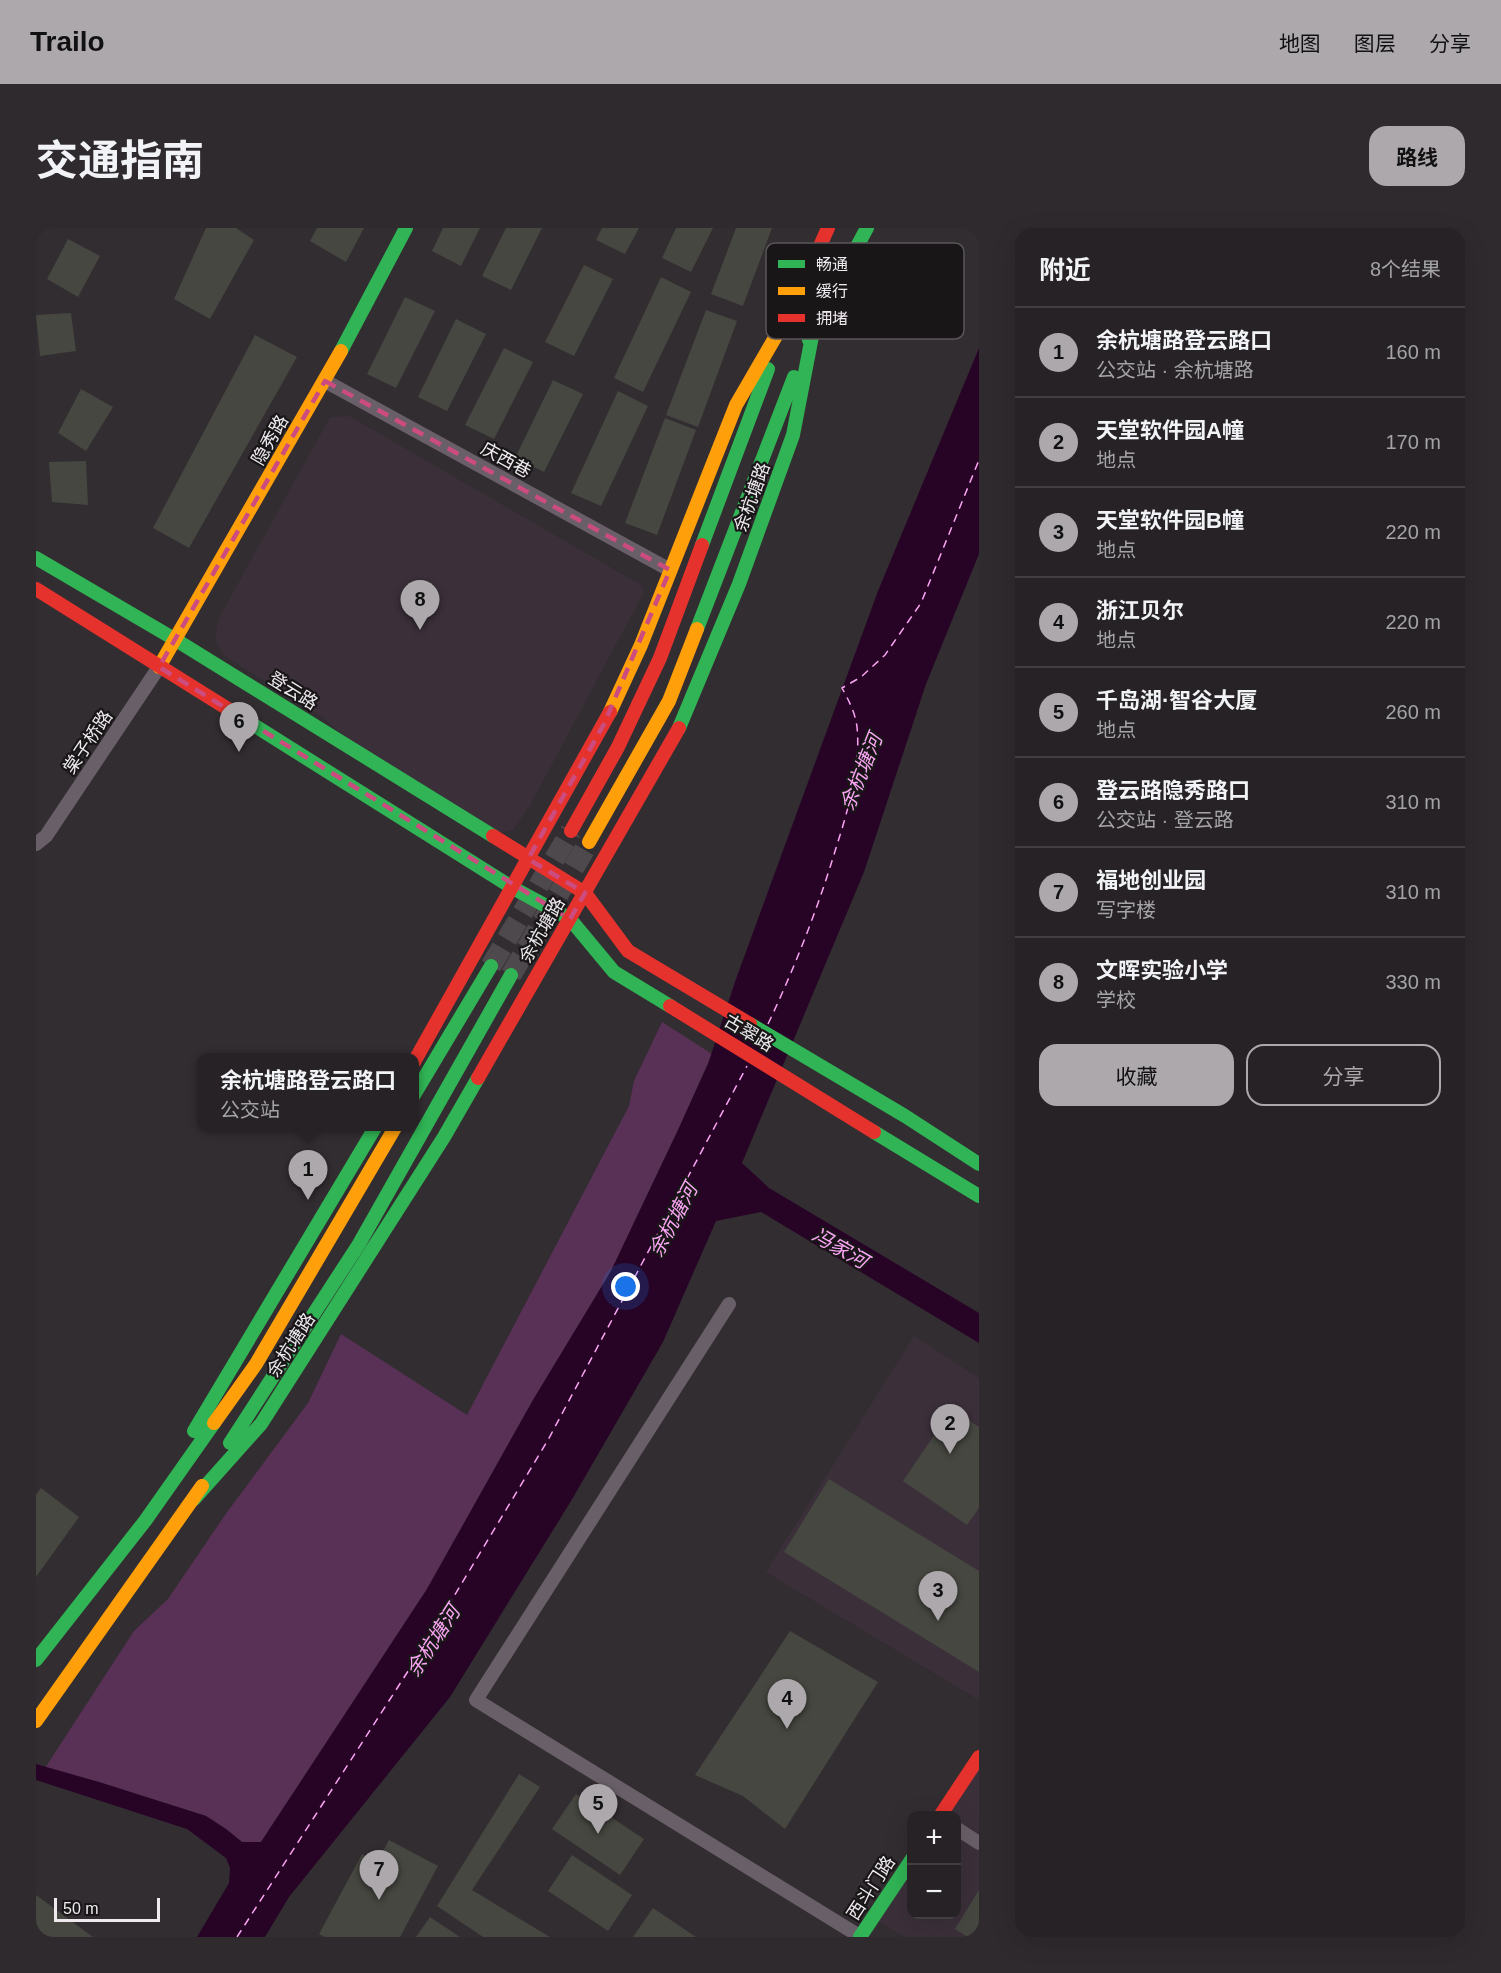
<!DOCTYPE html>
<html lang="zh">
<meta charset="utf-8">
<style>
:root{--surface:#262225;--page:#2e2a2d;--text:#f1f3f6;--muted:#a4a4a7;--line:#423f42;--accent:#aca8ac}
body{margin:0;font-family:Arial,"Noto Sans SC",sans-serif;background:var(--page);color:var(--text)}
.controls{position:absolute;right:18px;bottom:18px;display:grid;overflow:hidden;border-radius:12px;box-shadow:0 6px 24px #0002}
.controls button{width:54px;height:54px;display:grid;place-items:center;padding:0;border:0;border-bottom:2px solid var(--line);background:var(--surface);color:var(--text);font:30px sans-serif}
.scale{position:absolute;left:18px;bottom:15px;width:106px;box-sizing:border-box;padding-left:6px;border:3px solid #eeeaee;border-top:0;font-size:16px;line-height:21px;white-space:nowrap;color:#eeeaee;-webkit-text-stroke:4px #191618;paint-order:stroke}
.you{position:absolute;left:590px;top:1059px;width:21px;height:21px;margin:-15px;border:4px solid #fff;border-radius:50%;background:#1a73e8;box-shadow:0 0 0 9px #1a73e833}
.badge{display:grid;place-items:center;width:39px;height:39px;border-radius:50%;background:var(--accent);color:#111;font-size:20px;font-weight:700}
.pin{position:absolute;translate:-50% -50px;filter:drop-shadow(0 2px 3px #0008)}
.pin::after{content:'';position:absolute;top:32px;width:21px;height:18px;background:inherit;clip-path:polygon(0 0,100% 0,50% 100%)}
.popup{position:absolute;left:161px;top:825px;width:222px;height:78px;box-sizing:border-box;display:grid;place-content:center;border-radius:12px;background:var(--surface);filter:drop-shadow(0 2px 4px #0005);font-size:20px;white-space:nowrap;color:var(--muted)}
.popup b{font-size:22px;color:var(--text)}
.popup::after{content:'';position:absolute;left:50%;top:100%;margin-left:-12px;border:12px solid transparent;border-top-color:var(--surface)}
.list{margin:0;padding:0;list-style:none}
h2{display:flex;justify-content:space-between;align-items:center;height:78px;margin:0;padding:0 24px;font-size:26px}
h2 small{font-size:20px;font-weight:400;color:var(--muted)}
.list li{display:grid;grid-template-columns:39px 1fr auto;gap:18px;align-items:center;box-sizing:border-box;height:90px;padding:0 24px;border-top:2px solid var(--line)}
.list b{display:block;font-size:22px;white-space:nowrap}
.list p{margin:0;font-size:20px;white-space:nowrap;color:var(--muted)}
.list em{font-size:20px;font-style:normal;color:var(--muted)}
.actions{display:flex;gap:12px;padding:18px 24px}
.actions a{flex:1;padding:14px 0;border:2px solid var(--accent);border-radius:18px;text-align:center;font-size:21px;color:var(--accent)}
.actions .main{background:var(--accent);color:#111}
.map{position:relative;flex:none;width:943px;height:1709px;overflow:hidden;border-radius:18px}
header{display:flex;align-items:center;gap:36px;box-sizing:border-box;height:84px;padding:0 30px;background:var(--accent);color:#111}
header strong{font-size:28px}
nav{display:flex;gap:33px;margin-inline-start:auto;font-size:21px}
.intro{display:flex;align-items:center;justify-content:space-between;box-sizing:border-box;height:144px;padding:0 36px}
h1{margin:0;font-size:42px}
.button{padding:15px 27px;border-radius:18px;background:var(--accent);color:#111;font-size:21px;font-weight:700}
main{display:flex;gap:36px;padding:0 36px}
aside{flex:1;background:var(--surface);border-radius:18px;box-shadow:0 6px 24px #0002}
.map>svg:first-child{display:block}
.built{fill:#3b303a}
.green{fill:#593156}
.water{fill:#270426}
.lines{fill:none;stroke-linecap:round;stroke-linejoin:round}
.ferry{stroke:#faa5f3;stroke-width:1.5;stroke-dasharray:8 6;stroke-linecap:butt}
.building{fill:#464740}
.primary-tunnel{stroke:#4e494d;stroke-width:21;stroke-dasharray:21 10;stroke-linecap:butt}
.street{stroke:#695f68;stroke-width:14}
.fast{stroke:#30b455;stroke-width:14}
.slow{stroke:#ff9f0a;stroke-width:14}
.jam{stroke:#e5322d;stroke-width:14}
.marked{fill:none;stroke:#cd4c80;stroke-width:4.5;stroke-dasharray:12 8;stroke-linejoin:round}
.labels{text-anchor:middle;stroke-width:4.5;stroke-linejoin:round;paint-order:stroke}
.street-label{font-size:18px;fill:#eeeaee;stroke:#191618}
.water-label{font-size:20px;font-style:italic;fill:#faa5f3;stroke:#191618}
.key{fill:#191618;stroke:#595658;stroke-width:1.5}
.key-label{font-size:16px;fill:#eeeaee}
</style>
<header>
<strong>Trailo</strong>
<nav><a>地图</a><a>图层</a><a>分享</a></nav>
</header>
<div class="intro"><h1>交通指南</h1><a class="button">路线</a></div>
<main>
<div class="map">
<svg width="943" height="1709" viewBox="0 0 943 1709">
<rect width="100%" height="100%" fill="#322d31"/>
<path class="built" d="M313,188L605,357L608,364L493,579L477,602L460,606L326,524L286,489L189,428L179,412L182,392L288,200L295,189Z
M878,1108L943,1150V1472L730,1344Z
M943,1529V1709H868L837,1689L875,1631L876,1686H920V1588L904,1587Z"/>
<path class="green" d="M626,794L676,826L642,902L575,1043L497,1172L391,1361L225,1614H206L190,1601L170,1588L63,1554L9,1540L98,1403L132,1371L189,1287L272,1175L305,1106L431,1187L593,878L598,853Z"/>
<path class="water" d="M943,120V326L890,456L828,644L706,935L733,960L943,1085V1115L725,984L680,993L627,1114L535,1273L414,1469L253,1669L229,1709H161L193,1655L194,1640L190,1630L151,1601L0,1552V1536L63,1554L170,1588L190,1601L206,1614H225L391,1361L497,1172L575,1043L642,902L672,836L700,751L842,363Z"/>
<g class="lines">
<path class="ferry" d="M732,796C759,739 782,680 800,620C812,582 825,539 821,499C819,484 813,473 806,460L825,449L849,427L885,375L943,232
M201,1709L385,1423L512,1212L711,838"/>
</g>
<path class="building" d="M170,0H200L218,12L174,91L138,71Z
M281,0H328L310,34L274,13Z
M407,0H444L425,38L396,23Z
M470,0H506L475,62L446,48Z
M566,0H603L589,26L560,12Z
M640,0H677L655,44L626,30Z
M700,0H736L707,78L675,66Z
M32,11L64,28L42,69L11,51Z
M548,37L577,51L538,128L509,114Z
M625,49L655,64L607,164L578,150Z
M369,69L399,83L360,160L331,146Z
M670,82L701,93L662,199L630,187Z
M35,85L40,123L4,128L0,87Z
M420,91L450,106L411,183L382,169Z
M219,107L261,129L153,320L117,300Z
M468,120L497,134L458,211L429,197Z
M517,152L547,166L508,244L479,230Z
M45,161L77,179L50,223L22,205Z
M582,163L612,178L565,278L535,265Z
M629,190L660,202L621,307L589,295Z
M50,233L52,277L16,274L13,234Z
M916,1181L943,1199V1280L931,1297L867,1253Z
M793,1251L943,1343V1444L748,1324Z
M5,1260L43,1289L0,1349V1267Z
M754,1403L842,1454L749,1601L707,1568L659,1547Z
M483,1546L504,1559L436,1662L514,1709H447L401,1678Z
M540,1566L608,1611L584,1647L516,1601Z
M353,1612L402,1638L364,1709H289L283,1706L326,1626L341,1634Z
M536,1627L596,1667L572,1703L512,1663Z
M943,1662V1709H932L919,1701Z
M0,1667L57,1709H0Z
M617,1680L660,1709H597Z
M394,1689L424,1709H380Z"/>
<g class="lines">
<path class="primary-tunnel" d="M455,738L535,603
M475,747L553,614"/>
<path class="street" d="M289,153L634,342
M0,616L10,608L123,439
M693,1076L440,1472L825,1709
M920,1600L943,1615"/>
<path class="fast" d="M773,112L778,98L831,0
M305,123L370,0
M666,317L732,141
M0,330L140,412L457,608
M661,401L758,149
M200,486L477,660L534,691L578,744L634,778
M643,500L703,356L757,207L778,98
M714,796L869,888L943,936
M378,867L455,738
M838,904L943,968
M158,1203L340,898
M194,1215L323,1016L475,747
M158,1271L225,1196L408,909L442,850
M0,1432L109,1293L178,1195
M824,1709L876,1631"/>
<path class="slow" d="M123,439L305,123
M574,484L605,417L700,177L751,89
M553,614L633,473L661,401
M178,1195L220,1136L360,898
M0,1493L166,1258"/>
<path class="jam" d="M747,101L792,0
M0,361L200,486
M535,603L582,519L624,430L666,317
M457,608L549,665L592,723L714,796
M634,778L838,904
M378,834L574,484
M442,850L643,500
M904,1588L943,1529"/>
</g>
<path class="marked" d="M289,153L634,342L568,496L492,631L549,665L534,691L123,439Z"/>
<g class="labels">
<g class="street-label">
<text transform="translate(234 212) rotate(-60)" y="6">隐秀路</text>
<text transform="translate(470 232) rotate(29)" y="6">庆西巷</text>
<text transform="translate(716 269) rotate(-70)" y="6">余杭塘路</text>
<text transform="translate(257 463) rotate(32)" y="6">登云路</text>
<text transform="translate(52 514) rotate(-56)" y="6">棠子桥路</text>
<text transform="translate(506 702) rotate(-60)" y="6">余杭塘路</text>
<text transform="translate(713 805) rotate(31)" y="6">古翠路</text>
<text transform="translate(255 1117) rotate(-57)" y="6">余杭塘路</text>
<text transform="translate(835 1660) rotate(-57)" y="6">西斗门路</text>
</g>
<g class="water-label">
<text transform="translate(825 544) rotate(-68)" y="7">余杭塘河</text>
<text transform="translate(637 992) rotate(-62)" y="7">余杭塘河</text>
<text transform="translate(804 1020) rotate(30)" y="7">冯家河</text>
<text transform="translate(397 1413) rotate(-57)" y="7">余杭塘河</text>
</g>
</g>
<rect x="730" y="15" width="198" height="96" rx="9" class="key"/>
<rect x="742" y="32" width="27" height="8" fill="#30b455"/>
<rect x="742" y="59" width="27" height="8" fill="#ff9f0a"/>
<rect x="742" y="86" width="27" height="8" fill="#e5322d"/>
<g class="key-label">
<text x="780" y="42">畅通</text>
<text x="780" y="69">缓行</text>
<text x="780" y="96">拥堵</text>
</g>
</svg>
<div class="controls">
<button>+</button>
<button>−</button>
</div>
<div class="scale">50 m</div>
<div class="you"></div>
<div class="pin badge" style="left:272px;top:972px">1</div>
<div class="popup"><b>余杭塘路登云路口</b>公交站</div>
<div class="pin badge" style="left:914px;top:1226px">2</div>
<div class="pin badge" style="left:902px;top:1393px">3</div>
<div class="pin badge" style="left:751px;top:1501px">4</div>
<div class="pin badge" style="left:562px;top:1606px">5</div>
<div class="pin badge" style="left:203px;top:524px">6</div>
<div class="pin badge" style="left:343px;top:1672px">7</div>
<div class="pin badge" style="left:384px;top:402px">8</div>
</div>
<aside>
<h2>附近<small>8个结果</small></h2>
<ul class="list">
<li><span class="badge">1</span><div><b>余杭塘路登云路口</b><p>公交站 · 余杭塘路</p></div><em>160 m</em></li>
<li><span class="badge">2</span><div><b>天堂软件园A幢</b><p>地点</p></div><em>170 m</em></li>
<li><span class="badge">3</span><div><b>天堂软件园B幢</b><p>地点</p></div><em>220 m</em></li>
<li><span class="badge">4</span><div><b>浙江贝尔</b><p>地点</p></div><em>220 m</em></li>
<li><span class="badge">5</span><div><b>千岛湖·智谷大厦</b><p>地点</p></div><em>260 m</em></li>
<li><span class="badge">6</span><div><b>登云路隐秀路口</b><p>公交站 · 登云路</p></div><em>310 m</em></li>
<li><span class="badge">7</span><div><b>福地创业园</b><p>写字楼</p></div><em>310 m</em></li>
<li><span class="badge">8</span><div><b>文晖实验小学</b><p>学校</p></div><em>330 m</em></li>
</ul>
<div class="actions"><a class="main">收藏</a><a>分享</a></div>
</aside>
</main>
